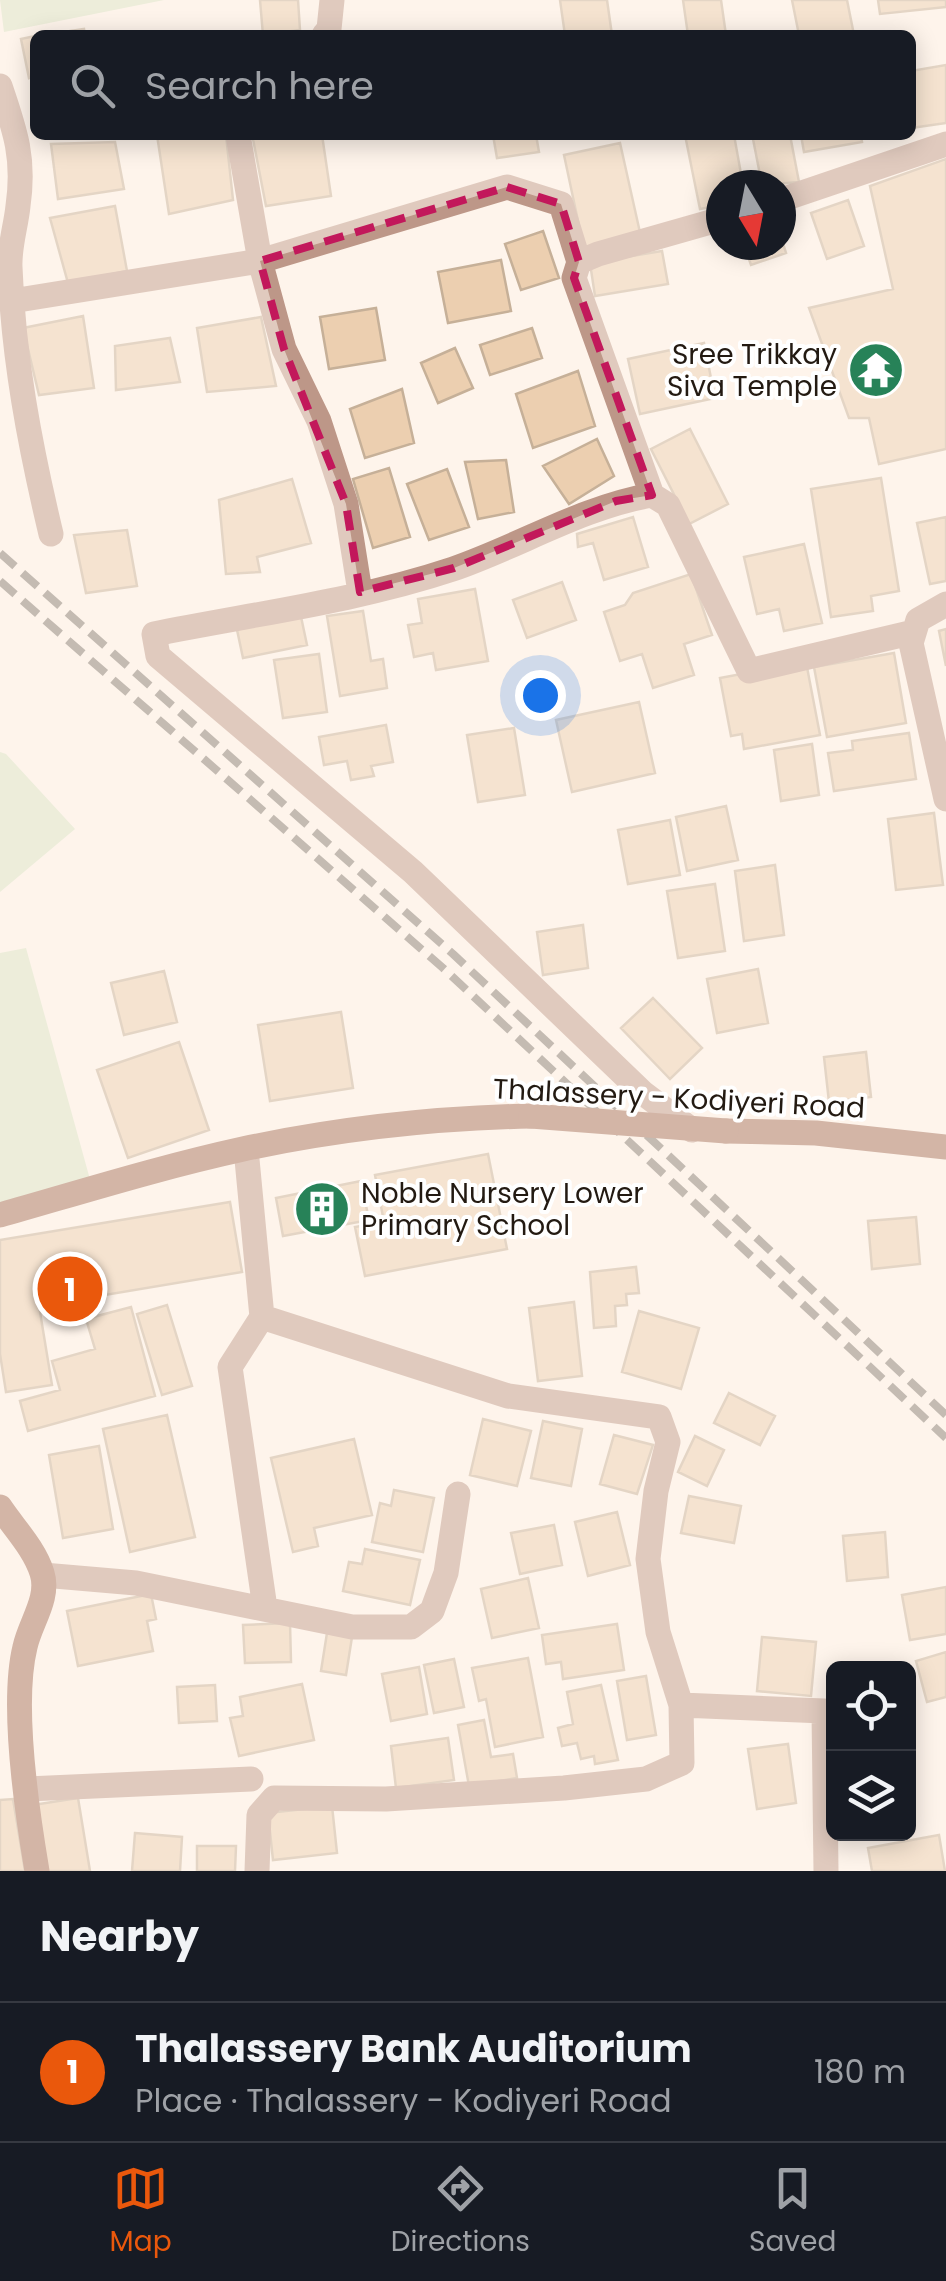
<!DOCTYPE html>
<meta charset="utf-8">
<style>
:root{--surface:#171b24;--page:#242831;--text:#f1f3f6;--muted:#9ea1a6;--line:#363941;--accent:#ea580c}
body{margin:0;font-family:Poppins,sans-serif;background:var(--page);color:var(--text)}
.controls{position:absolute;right:30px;bottom:30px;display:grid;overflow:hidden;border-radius:15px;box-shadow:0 5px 25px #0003}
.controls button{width:90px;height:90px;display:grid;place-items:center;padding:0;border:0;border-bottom:2px solid var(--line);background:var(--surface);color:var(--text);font:50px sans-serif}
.compass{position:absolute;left:706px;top:170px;width:90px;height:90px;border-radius:50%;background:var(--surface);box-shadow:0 5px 25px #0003;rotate:170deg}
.you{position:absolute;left:540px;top:695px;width:35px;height:35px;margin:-25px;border:8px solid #fff;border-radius:50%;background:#1a73e8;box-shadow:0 0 0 15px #1a73e833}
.badge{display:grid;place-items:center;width:65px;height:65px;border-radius:50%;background:var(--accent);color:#fff;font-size:32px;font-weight:700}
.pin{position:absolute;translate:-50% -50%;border:5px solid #fff;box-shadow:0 2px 10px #0006}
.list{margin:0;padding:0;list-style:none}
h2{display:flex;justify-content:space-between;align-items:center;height:130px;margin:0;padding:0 40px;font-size:42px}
h2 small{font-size:32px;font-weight:400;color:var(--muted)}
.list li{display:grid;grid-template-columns:65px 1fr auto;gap:30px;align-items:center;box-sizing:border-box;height:140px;padding:0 40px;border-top:2px solid var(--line)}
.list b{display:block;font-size:38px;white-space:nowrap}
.list p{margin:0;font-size:32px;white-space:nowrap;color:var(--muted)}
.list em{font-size:32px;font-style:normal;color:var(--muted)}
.icon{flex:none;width:55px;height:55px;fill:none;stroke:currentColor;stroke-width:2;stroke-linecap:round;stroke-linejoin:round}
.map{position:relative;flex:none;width:946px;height:1871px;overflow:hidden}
.search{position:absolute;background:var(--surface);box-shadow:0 5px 25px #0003;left:30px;right:30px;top:30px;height:110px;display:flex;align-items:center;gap:25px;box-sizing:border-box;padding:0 35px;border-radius:15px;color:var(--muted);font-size:38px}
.sheet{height:270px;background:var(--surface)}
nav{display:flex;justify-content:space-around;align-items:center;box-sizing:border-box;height:140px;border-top:2px solid var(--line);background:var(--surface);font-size:28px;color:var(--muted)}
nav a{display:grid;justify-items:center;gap:5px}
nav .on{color:var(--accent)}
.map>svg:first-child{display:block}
.green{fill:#d9e4c6}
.building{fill:#eccfb0;stroke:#c6b098;stroke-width:2.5}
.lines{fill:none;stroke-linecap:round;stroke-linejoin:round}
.street{stroke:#bd9788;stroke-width:25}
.secondary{stroke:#9f6853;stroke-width:25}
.rail{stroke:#7f756d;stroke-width:8;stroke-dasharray:20 10;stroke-linecap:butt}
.secondary-bridge{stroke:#9f6853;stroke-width:25}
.marked{fill:none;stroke:#c2185b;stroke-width:8;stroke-dasharray:20 12;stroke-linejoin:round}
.labels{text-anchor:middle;stroke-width:8;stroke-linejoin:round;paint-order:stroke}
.poi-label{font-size:28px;fill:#231a12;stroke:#fff;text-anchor:end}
.street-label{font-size:28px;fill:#231a12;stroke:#fff}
</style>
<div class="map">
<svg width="946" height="1871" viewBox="0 0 946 1871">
<rect width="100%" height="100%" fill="#fef4eb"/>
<path class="green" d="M0,0H164L4,32Z
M0,752L6,754L75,829L0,892Z
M26,948L91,1183L0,1206V953Z"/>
<path class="building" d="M260,0H298L300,30L263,35Z
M560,0H607L612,35H565Z
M683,0H721L726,35H688Z
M792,0H847L854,35H799Z
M878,0H946V7L880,14Z
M84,29L85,35H44Z
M35,36V76L29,78L21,39Z
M946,65V123L911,128V71Z
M157,135H226L233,200L169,214Z
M279,135H322L331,196L266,206L253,139Z
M493,135H536L539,152L497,158Z
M685,135H734L743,185H721V205L700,209Z
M774,135H790L799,182L762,185L753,139Z
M801,135H861L862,142L804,152Z
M115,142L124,189L58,199L51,144Z
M620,143L641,237L584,249L564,155Z
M946,159V449L879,464L869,418H849L809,308L893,289L870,186Z
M848,200L864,246L827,259L811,213Z
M115,206L127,271L68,283L50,218Z
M543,231L559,278L521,290L505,244Z
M781,237L786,253L751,265L744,245H781Z
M662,251L668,284L595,296L590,263Z
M501,260L511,311L448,323L438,272Z
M376,308L385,360L329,369L320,317Z
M83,316L94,388L39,395L23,328Z
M261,317L276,386L207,392L197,328Z
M532,328L542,358L490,375L480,345Z
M170,338L180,382L116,390L115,346Z
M704,343L715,398L640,414L628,359Z
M455,348L473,388L438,403L421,363Z
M578,371L595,426L533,448L516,394Z
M402,389L414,443L365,458L350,409Z
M690,429L728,504L689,524L651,449Z
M597,439L614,476L569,504L543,466Z
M506,460L514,512L478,519L465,462Z
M389,468L410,537L373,548L353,479Z
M447,469L469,527L429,540L407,484Z
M881,478L899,591L871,596L873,611L831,617L811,489Z
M292,479L311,543L257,557L260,572L226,574L219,500Z
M633,517L648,567L604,580L593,543L578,547L577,534Z
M946,517V581L930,584L917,523Z
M127,530L137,586L86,593L74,535Z
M804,544L822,623L784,631L779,609L757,614L744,557Z
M691,574L712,635L684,644L694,675L653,688L642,654L620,661L604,612L625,605L633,593Z
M562,582L576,620L527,638L513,600Z
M475,589L488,661L436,670L433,653L414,657L408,625L422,623L418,599Z
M363,611L371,661L383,659L387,688L340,696L327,616Z
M300,612L307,645L243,658L236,625Z
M946,629V666L939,631Z
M894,653L906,723L827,737L814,667Z
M319,654L327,712L283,718L274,660Z
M806,662L820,735L744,749L742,734L731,736L720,678Z
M639,702L655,773L572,792L556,720Z
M386,725L393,762L371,766L374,776L351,780L347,761L324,765L319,737Z
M514,728L525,795L478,802L467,735Z
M909,733L916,779L834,791L828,753L853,750L852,741Z
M812,744L819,795L781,801L774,750Z
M726,806L738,860L687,871L676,817Z
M934,813L943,885L896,890L888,819Z
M670,820L680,875L628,884L618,830Z
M775,865L784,935L744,941L735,871Z
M715,884L725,951L678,958L667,891Z
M583,925L588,968L543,975L537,932Z
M758,969L768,1023L717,1033L707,979Z
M164,971L177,1022L124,1035L111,983Z
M653,998L702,1048L670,1079L621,1028Z
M341,1012L353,1088L270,1101L258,1025Z
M179,1042L209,1130L128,1158L97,1070Z
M866,1052L871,1097L829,1102L824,1057Z
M488,1154L507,1249L365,1276L355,1227L384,1222L375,1175Z
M361,1181L369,1220L283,1236L276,1198Z
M230,1202L242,1272L39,1306L52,1385L6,1392L0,1354V1240Z
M916,1217L920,1264L872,1269L868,1221Z
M636,1267L639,1293L626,1294L627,1305L615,1306L616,1326L594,1328L590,1272Z
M574,1302L582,1376L538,1381L529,1308Z
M167,1305L192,1386L162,1395L137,1314Z
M131,1307L155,1396L28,1431L20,1401L60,1390L52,1361L95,1349L86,1319Z
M639,1311L699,1328L681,1389L622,1372Z
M729,1393L775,1416L760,1445L714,1423Z
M167,1415L195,1537L130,1552L103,1429Z
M483,1419L531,1431L517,1486L470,1475Z
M543,1421L582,1429L571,1486L531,1478Z
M614,1435L653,1445L637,1494L600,1484Z
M695,1436L724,1450L707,1486L678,1472Z
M354,1439L372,1515L314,1528L318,1546L293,1552L271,1458Z
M99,1446L113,1529L63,1538L49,1455Z
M394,1490L434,1498L423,1552L372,1542L380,1503L391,1506Z
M689,1496L741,1506L734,1543L681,1533Z
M617,1512L630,1565L588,1576L575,1522Z
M554,1525L562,1565L520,1574L511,1533Z
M885,1532L888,1577L847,1581L843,1536Z
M365,1549L420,1560L410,1605L343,1591L349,1562L362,1564Z
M528,1578L539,1628L492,1638L481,1589Z
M946,1587V1634L910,1640L902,1595Z
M151,1594L156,1619L147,1621L153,1651L78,1666L67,1611Z
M290,1623L291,1662L245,1663L243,1625Z
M617,1624L624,1670L563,1679L561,1662L546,1664L542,1635Z
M327,1633L352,1637L346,1675L321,1671Z
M762,1637L816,1642L811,1696L757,1691Z
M946,1652V1697L927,1702L916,1661Z
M528,1658L543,1737L495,1747L486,1699L479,1701L472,1668Z
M454,1659L464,1707L434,1713L424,1665Z
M419,1667L427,1714L391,1721L382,1674Z
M646,1676L656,1735L627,1740L617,1681Z
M302,1684L314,1740L239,1756L230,1718L243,1716L240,1697Z
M215,1685L217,1721L179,1723L177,1687Z
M601,1685L618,1760L595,1764L594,1756L581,1759L577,1743L562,1746L558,1728L573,1724L567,1692Z
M484,1720L491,1757L513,1754L517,1778L469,1786L458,1725Z
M448,1738L454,1780L396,1788L391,1746Z
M788,1744L796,1803L757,1809L748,1749Z
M78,1798L90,1871H44L33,1805Z
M13,1799L25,1871H0V1800Z
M332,1806L337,1853L273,1860L268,1813Z
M135,1833L182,1837L180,1871H132Z
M939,1835L945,1871H872L868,1848Z
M197,1846H236L235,1871H197Z"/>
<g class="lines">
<path class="street" d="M324,35L329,29L332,0
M0,86C15,130 25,158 18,206C16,226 9,247 10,267C13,357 30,446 51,534
M238,135L260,261L284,349L319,421L346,504L360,592
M781,200L946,144
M12,301L260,261L507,187L561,204L579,262
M652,495L574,278L579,262L598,254L721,219
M946,604L918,620L911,643L946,799
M692,1130L643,1093L413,872L158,656L154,634C253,614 357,601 453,569C520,546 582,507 652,495L668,505L749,671L914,632
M246,1149L262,1317L230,1367L265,1608
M43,1575L136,1583L352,1627H411L432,1611L446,1573L458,1494
M681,1705L824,1711L826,1871
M27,1789L251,1779
M257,1871L259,1815L274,1798L386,1799L564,1788L646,1779L682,1763L681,1705L658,1632L648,1559L656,1491L668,1442L659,1417L508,1396L262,1317"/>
<path class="secondary" d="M726,1131L816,1133L946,1147
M0,1215C81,1192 161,1167 243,1149C337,1129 436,1118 531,1116
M0,1507C14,1528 34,1548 42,1573C50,1598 30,1623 25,1647C11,1704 27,1812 37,1871"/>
<path class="rail" d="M0,553L453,954L946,1415
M0,581L443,968L946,1438"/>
<path class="secondary-bridge" d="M531,1116L726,1131"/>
</g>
<path d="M0 0H946V1871H0ZM507,187L561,204L579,262L574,278L652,495L616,501L454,568L360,592L346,504L284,349L260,261Z" fill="#fef4eb" fill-opacity=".55" fill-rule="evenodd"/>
<path class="marked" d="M507,187L561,204L579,262L574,278L652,495L616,501L454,568L360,592L346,504L284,349L260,261Z"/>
<defs>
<g id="temple-disc" transform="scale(2.875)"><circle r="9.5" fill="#278258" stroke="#fff"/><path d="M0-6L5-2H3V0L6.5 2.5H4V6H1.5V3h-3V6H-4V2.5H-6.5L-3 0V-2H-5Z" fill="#fff"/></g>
<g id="building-disc" transform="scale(2.875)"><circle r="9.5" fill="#278258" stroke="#fff"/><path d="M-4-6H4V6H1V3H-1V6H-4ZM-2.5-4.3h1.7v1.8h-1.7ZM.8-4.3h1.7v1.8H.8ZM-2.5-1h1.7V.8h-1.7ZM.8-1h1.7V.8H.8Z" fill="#fff"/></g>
</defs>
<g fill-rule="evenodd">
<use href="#temple-disc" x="876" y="370"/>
<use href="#building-disc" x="322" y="1209"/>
</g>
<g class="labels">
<g class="poi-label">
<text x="837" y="364">Sree Trikkay<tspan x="837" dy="32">Siva Temple</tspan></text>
<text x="361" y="1203" text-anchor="start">Noble Nursery Lower<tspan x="361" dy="32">Primary School</tspan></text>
</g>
<g class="street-label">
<text transform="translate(679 1098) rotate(3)" y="10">Thalassery - Kodiyeri Road</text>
</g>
</g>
</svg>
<div class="controls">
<button><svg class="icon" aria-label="locate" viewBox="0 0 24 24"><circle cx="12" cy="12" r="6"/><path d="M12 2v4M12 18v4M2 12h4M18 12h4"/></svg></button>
<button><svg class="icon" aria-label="layers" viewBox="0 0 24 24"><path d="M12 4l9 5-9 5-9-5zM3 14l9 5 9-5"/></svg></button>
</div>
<svg class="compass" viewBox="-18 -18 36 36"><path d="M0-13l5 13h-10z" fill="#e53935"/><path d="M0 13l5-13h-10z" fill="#9ea1a6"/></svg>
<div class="you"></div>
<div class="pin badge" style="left:70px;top:1289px">1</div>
<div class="search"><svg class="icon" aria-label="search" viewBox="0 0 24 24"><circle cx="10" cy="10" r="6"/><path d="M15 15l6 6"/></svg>Search here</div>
</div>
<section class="sheet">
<h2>Nearby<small></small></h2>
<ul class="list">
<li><span class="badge">1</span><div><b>Thalassery Bank Auditorium</b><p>Place · Thalassery - Kodiyeri Road</p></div><em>180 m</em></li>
</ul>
</section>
<nav>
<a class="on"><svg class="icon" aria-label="map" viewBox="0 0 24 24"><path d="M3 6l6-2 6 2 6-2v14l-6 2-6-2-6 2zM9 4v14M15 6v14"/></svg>Map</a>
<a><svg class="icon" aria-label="directions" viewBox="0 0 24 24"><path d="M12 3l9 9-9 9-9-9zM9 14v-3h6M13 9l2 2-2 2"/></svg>Directions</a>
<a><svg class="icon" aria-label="saved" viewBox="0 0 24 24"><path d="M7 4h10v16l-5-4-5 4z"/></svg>Saved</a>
</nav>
